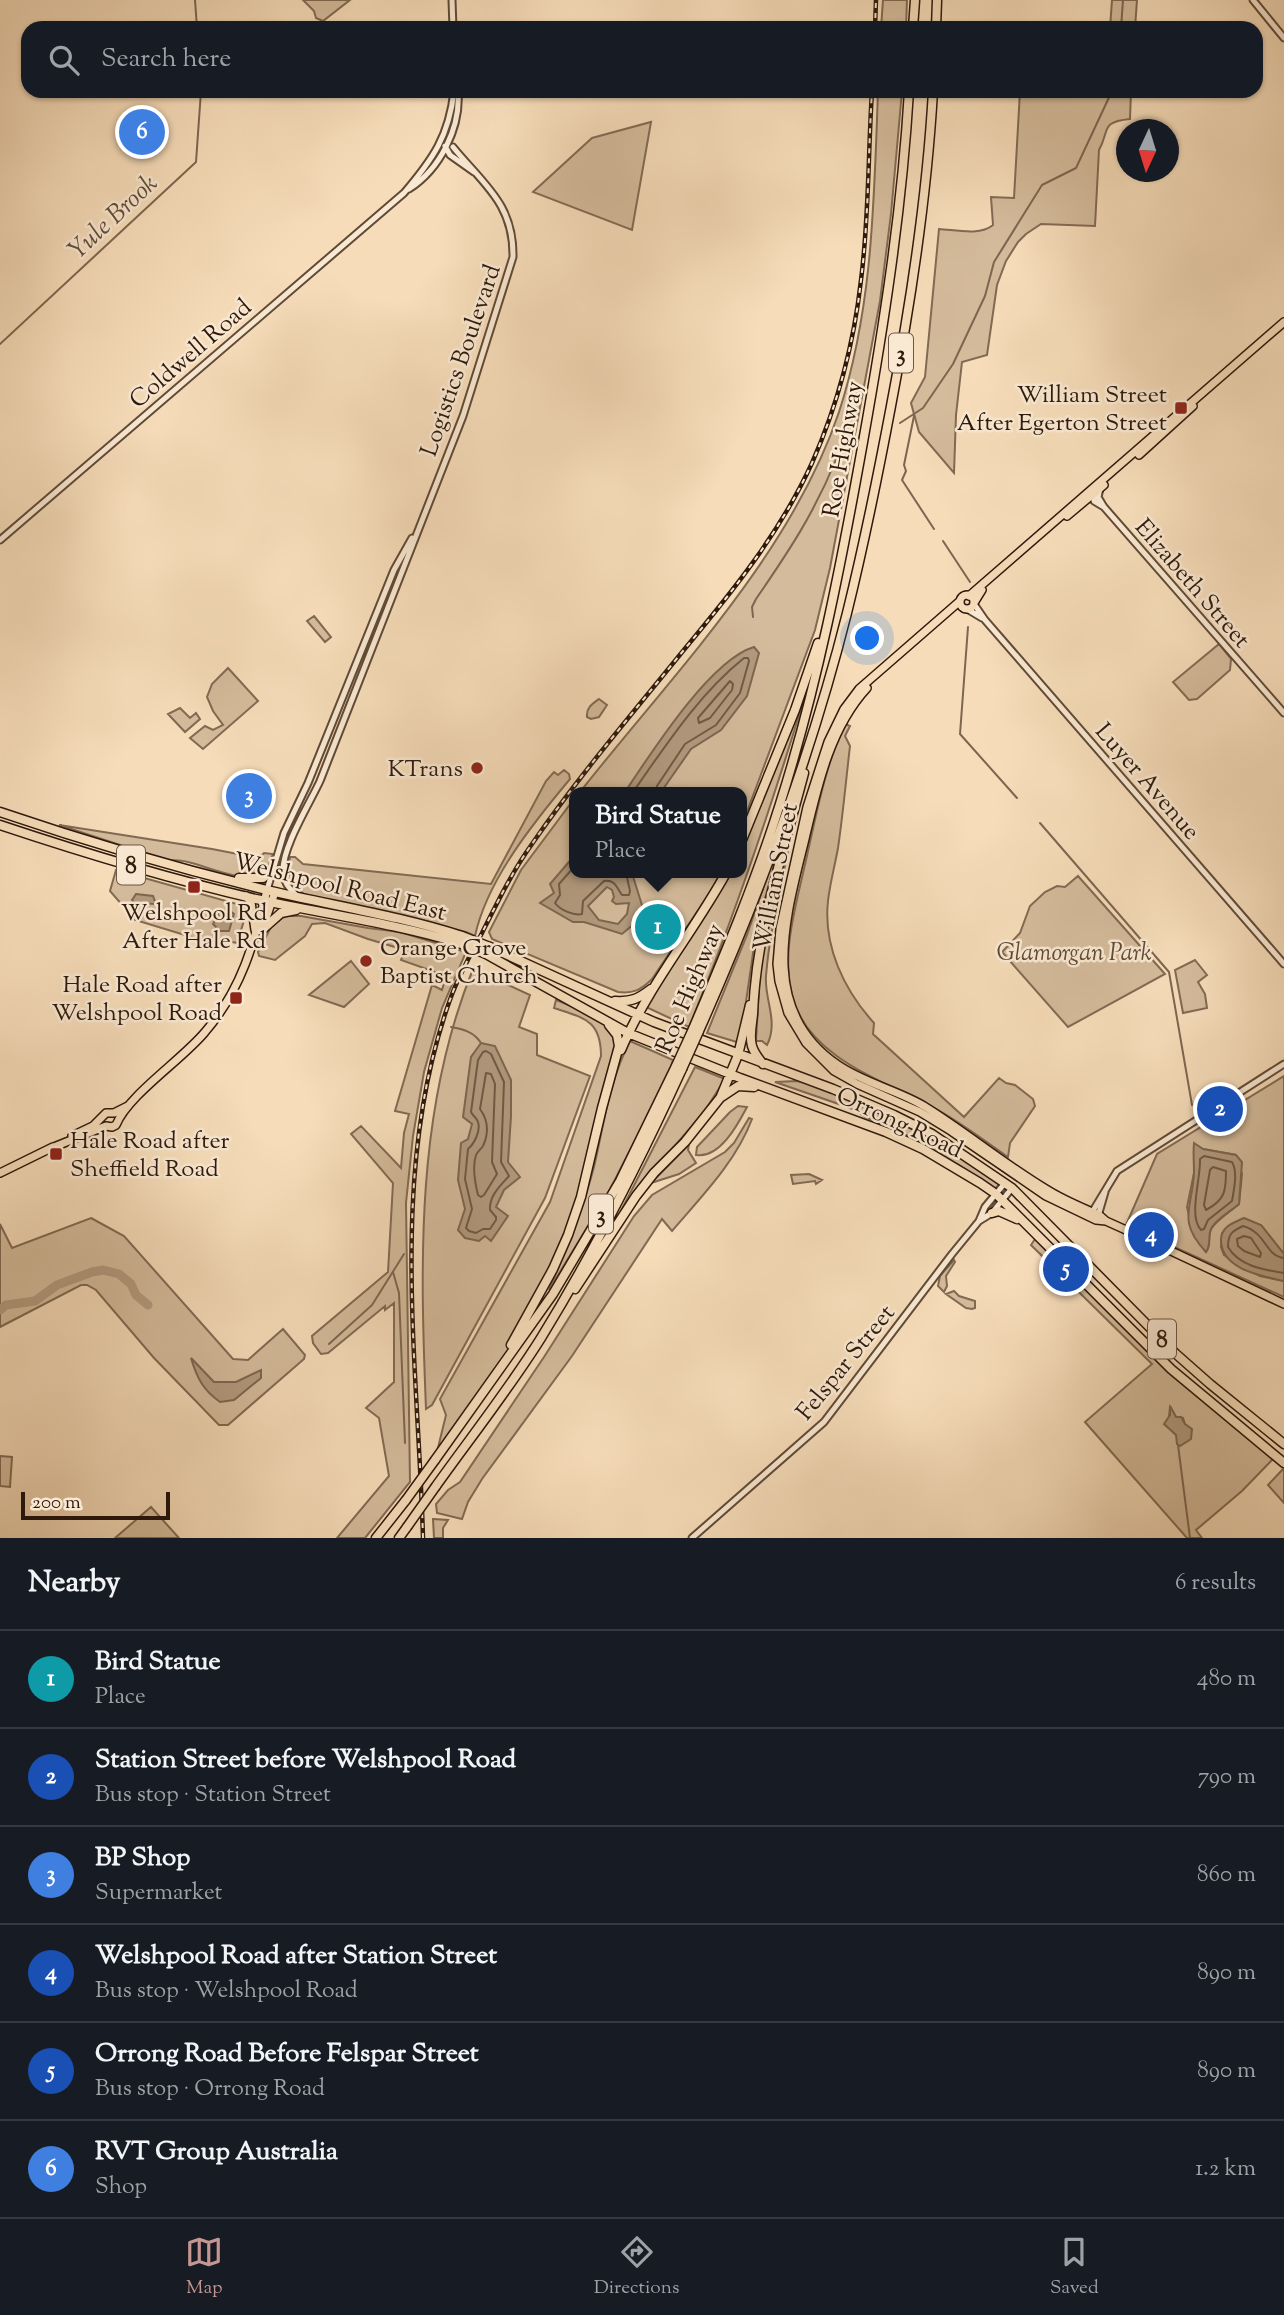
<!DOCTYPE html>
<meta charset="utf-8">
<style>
:root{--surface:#171b24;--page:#20242c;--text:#f1f3f6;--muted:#9ea1a6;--line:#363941;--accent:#c59692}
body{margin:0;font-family:"Sorts Mill Goudy",serif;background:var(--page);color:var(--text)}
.compass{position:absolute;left:1116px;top:119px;width:63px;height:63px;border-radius:50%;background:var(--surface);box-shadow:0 2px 5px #0004;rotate:184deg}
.scale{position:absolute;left:21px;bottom:18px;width:149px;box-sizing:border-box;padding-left:7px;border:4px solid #2e190b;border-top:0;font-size:19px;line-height:24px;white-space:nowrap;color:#2e190b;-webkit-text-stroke:5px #f9e8d2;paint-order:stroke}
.you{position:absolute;left:868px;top:639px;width:24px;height:24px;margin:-18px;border:5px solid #fff;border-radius:50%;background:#1a73e8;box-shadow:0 0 0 10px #1a73e833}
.badge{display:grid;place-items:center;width:46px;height:46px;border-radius:50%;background:var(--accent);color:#fff;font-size:23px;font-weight:700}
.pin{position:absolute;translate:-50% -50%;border:4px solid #fff;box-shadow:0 2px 7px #0006}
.popup{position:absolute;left:569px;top:787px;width:178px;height:91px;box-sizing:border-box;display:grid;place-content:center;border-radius:14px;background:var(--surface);filter:drop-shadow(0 2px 5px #0005);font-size:23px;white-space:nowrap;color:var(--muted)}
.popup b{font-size:26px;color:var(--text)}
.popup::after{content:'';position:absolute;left:50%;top:100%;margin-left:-14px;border:14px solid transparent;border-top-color:var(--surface)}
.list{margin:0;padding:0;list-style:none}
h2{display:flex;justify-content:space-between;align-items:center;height:91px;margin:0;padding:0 28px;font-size:30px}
h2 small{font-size:23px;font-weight:400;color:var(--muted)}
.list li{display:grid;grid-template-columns:46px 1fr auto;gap:21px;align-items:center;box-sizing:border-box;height:98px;padding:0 28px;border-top:2px solid var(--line)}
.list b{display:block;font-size:26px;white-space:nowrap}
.list p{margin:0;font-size:23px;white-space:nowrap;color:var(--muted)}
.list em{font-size:23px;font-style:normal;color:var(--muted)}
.icon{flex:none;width:38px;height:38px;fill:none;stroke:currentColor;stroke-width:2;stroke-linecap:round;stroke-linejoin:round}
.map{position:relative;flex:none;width:1284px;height:1538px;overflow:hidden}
.search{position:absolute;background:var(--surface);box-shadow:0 2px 5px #0004;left:21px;right:21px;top:21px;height:77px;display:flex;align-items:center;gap:18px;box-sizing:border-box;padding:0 24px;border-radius:21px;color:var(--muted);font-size:26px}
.sheet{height:679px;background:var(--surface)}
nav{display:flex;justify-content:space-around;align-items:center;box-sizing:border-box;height:98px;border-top:2px solid var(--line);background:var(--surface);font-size:19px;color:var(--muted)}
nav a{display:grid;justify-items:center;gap:4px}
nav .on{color:var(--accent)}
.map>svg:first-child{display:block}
.green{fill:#d4bb9b;stroke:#816a53;stroke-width:2;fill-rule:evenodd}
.water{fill:#b29a7e;stroke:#7d6650;stroke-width:2;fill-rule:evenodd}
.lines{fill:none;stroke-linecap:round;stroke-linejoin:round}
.shore{stroke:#705a44;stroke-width:2}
.stream{stroke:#7d6650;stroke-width:2}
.river{stroke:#b29a7e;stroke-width:9}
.minor-casing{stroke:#604a36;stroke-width:9}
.major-casing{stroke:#2e190b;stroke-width:10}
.highway-casing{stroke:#2e190b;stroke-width:11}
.minor{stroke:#f9e8d2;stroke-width:5}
.major{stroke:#f6dcb9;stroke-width:7}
.highway{stroke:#f6dcb9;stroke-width:8}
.rail-casing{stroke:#2e190b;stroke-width:4.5}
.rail{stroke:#f9e8d2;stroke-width:2;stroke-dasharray:5;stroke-linecap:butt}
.highway-bridge-casing{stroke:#2e190b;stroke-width:11;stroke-linecap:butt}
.highway-bridge{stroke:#f6dcb9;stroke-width:8}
.poi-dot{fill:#8f2418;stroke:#f9e8d2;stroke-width:2.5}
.labels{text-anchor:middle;stroke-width:5;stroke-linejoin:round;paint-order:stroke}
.shield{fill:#f9e8d2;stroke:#6b5747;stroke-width:2}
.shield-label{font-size:23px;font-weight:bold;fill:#2e190b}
.street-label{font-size:24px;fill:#2e190b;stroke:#f9e8d2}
.poi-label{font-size:24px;fill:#2e190b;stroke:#f9e8d2;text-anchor:end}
.park-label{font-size:24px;font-style:italic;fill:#604a36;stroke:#f9e8d2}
.water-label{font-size:26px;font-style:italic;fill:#634d39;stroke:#f9e8d2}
</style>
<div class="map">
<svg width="1284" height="1538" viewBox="0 0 1284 1538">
<rect width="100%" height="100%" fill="#f6dcb9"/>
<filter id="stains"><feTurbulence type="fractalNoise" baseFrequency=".00286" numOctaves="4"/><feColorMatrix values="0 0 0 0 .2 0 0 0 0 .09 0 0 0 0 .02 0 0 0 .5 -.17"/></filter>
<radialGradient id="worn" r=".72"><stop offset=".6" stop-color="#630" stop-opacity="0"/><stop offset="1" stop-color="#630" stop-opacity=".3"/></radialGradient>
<path class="green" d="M303,0H350L323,21L316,18L314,11Z
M883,0H907L906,28H881Z
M1112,0H1137L1135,28H1110Z
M878,91H902L891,214L880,301L830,568L815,630L742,825V792H580C672,675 791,555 839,412C873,308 874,199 878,91Z
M1020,91H1131L1130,119C1100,122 1110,130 1099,150L1095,226L1041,224L1026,234L1018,242L1006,261L997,285L987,355L962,362L956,415L954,473L919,432L911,403L925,377L939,229C956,230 980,236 993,225L991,197L1014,198Z
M651,122L632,230L533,192L592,138Z
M314,616L331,637L325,642L307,621Z
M1219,644L1231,659L1230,670L1197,699L1189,700L1173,682Z
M816,659C779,784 739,906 689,1027L646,1007C669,960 705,919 730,873H742V847L769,783Z
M228,668L258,701L203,749L190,738L205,726L213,730L223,725L213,711L207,697L212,684Z
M599,699L607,705L599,717L591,719L587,717C586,708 592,704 599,699Z
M180,708L190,718L196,713L200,719L185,732L168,714Z
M845,724L850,726L845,736L850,746C846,780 843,814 838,848C835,865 830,883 828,901C823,946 844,990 874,1023L873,1034L964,1117L999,1078L1006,1083L1015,1085L1033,1099L1035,1106L1010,1143L1008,1157C983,1140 959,1121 932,1107C884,1081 810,1058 793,999C781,958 794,913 803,873C815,823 823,770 845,724Z
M564,770L569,774L570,779C534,822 487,880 475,936L466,932L304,894C290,884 287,873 290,857H295L303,864L491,884L546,781L554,772L558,775Z
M794,798L757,926L740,1043L707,1033L747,935Z
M574,799V873H720L713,888L652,979C641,990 633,994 618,992L492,939L489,932L521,870Z
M59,825L212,849L253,857L262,855L264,853L273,854C270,861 269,870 263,874C247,885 206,866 188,862C181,860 173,860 166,860Z
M793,826C784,876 770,925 766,976C764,999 779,1021 767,1045L762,1041H756L760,971L766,928Z
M116,870L244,906L247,911L237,943L215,938L198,939L135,920L110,891Z
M1078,876L1165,974L1068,1027L1002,952L1020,933L1030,906L1045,892L1057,886L1065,887Z
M285,916H301L368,928L400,932L466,952L442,1008L424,1072L413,1136L406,1203L410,1482L365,1538H337L389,1476L379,1418L366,1408L394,1382V1303L385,1310V1306L328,1353L321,1354L313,1343L312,1336L388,1272L393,1183L351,1134L361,1126L401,1168L404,1133L409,1114L395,1111L432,985L442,990L446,976L401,960L405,950L368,939L325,923L312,924L305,936L275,960L259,956L258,952L271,927Z
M1195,960L1207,975L1198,982L1205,994L1207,1008L1183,1013L1175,970Z
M351,961L369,984L344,1007L309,995Z
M473,969L530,995L519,1027L537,1034V1055L590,1076L545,1198L432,1405L426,1409C420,1260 416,1109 473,969Z
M556,1000L604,1019L619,1040L581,1197L543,1285L493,1378L435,1460L446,1415L440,1399L550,1202L601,1056C601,1020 584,1018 554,1008Z
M630,1041L673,1060L668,1077L608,1193L549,1290C566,1249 583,1209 594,1167C604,1124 609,1081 630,1041Z
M695,1067L725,1079L704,1112L641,1185L611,1230Z
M1284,1076V1254L1261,1225L1222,1233L1221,1247L1224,1255L1260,1276L1284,1281V1297L1126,1225L1157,1154ZM1194,1144L1203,1149L1236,1155L1242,1174L1239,1204C1231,1211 1216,1220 1211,1229C1207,1237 1212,1244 1206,1252L1194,1236L1187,1207L1194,1173Z
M797,1081L810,1084L892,1116L940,1142L1000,1184L995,1189L959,1165L913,1138L865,1117L853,1109L775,1082Z
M738,1106L747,1107C738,1124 720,1159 696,1155L697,1147L730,1112Z
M749,1118L752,1119C736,1162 701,1197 672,1231L662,1219L572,1356L482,1479L468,1502L462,1519L437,1513L436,1504L448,1490L460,1482L544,1357L634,1216L652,1195L725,1152L734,1143Z
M689,1144L688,1150L696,1163L679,1174L651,1183Z
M809,1174L822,1180L816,1184L815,1181L793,1184L791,1175Z
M91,1218L124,1236L233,1359L248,1360L283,1329L305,1355L304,1359L228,1425H219L154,1358L96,1290L87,1285H81L0,1327V1224L12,1248Z
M1035,1239L1169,1373L1273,1459L1242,1491L1196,1530L1202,1538H1187L1085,1422L1152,1364L1031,1245ZM1170,1407L1176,1417L1183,1418L1185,1424L1176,1435L1168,1426Z
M954,1260L955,1262L946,1276L947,1286L944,1292L938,1286L940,1276Z
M954,1291L959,1296L975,1301V1308L972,1309L966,1308L946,1294Z
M0,1456L12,1457L10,1487L0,1486Z
M1283,1469L1284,1470V1503L1268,1485Z
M151,1507L179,1538H115Z
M433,1519L448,1520L443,1528V1538H434Z"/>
<path class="water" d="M754,647L759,653L747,696L721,730L691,749L661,792H625C651,753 710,660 754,647Z
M574,856V873H632L645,915L622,934L584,922H573L540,903L554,893L550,884ZM607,887L612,890L614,897L612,901L616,904L629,903L627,914L618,924L599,920L588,906Z
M136,894L153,896L156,904L134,903L132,900Z
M227,909L234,914L229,931H220L213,924L219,912Z
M481,1043L495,1046L511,1080V1116L508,1162L520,1177L504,1190L496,1207L508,1216L491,1241L485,1236L479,1241L465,1238L458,1230L465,1209L458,1180L461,1143L468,1139L472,1124L463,1117L471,1057Z
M1194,1143L1203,1149L1236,1155L1242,1162L1239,1204C1231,1211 1215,1220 1211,1229C1207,1238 1212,1244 1206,1252C1176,1220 1193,1207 1194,1172C1194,1162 1193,1153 1194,1143Z
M1244,1218L1261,1225L1284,1254V1281C1261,1276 1220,1269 1221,1239C1222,1226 1233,1223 1244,1218Z
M191,1358L214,1382H236L261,1370V1378L234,1400L220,1402C203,1390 197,1378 191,1358Z
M1170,1406L1176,1417H1181L1185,1424L1192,1429L1191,1439L1180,1446L1177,1444L1176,1435L1164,1424L1170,1415Z"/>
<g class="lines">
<path class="shore" d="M730,681L733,684L732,690L710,718L699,723L698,718Z
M633,792C666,745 699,694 744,658H748L749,661L740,693L716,725L685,744L657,786L656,792
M574,867L559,884L560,895L555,903C560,910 574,916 582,914L583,901L604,881C615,879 617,888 622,895H629L630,891L626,873
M486,1051L491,1054L504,1082L501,1162L509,1176C500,1186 489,1196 490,1210L496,1217V1220L490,1229H483L476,1233L469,1231L466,1228L472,1209L465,1179L468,1149C474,1144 481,1131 478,1122C477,1118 473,1116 471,1112L478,1060L483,1052Z
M486,1073L491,1074L495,1084L492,1162L497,1174L484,1195L481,1197L478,1195C475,1183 472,1167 476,1155C477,1152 481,1149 483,1146C489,1133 488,1120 480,1109Z
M1204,1156L1232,1162C1238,1172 1234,1189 1232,1201L1208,1220L1204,1229L1201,1230C1188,1217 1201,1178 1200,1159Z
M1213,1167L1226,1171C1226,1191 1225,1200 1206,1210L1204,1205L1210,1170Z
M1244,1236L1251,1238L1261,1253L1260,1257L1244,1251L1238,1246L1237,1239Z
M1284,1258C1265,1256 1267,1233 1243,1226C1232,1231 1228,1234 1228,1247C1239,1266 1264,1270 1284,1273"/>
<path class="stream" d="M195,0L197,28
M1121,28L1123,0
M0,344L196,162L201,91
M914,416L904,465L906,471L902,480L934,529
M900,423L923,408L953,364L985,296L994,262L1042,185L1076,168L1112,91
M943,541L970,582
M753,617L752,607L756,599C789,551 815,512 837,457L842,451L849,449
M968,627L960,734L1017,798
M1040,823L1169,972L1192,1105
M451,1027C463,1029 474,1032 481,1043
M393,1272L399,1293L405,1443
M329,1344L372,1305L404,1254
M1178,1445L1190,1538"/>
<path class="river" d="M0,1310L6,1305L35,1301L57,1285L92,1272L103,1270L119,1274L131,1284L136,1295L148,1305"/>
<g class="minor-casing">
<path id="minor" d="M452,0L453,28
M1253,0L1284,38
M445,146L450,155L474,172
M409,189C440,169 461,128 458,91
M1100,489L1098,497L1104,507L1284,713
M1093,492L1094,501L1104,507
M0,540L404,193C433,159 449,136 454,91
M974,604L985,620L1284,964
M967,609L982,618
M267,890L284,833L308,783L394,570L412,538
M297,896C290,890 284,883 283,873C281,849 310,803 320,781L463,416L513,257C514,204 484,185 453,147
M1091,1214L1117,1171L1284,1064
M1098,1216L1105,1192
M979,1221L985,1207L1005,1183
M692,1538L824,1422L952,1254L979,1221L992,1213L1012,1188"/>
</g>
<g class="major-casing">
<path id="major" d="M1139,455L1193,406
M1067,516L1104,485
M960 602a7 7 0 1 1 14 0a7 7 0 1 1-14 0Z
M969,596L1284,322
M960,601L859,689L844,709L828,742L807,807L780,929L777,964L779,981L788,1013L806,1043L834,1071L857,1084L920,1112L951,1131L1046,1196L1096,1220L1106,1221L1137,1235L1284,1304
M974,603L982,590
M867,688C829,729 817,789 804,843C785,920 758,1011 838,1065C864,1083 897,1090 924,1106C966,1132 1004,1164 1046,1189C1063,1200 1081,1207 1099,1215L1106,1221
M246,896L251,902L255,930
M262,930L275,892
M72,1136L93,1126L106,1113H114L128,1106
M49,1149L106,1126L112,1127L116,1125C128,1095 183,1059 205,1032C242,989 254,943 267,890
M0,1173L53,1147"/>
</g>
<g class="highway-casing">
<path id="highway" d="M913,28L915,0
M936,28L937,0
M0,812C88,842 180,869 271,891C335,906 400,916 462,936
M0,825C84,853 170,879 256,899C324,914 393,923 459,943
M742,840L795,710L818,643
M239,878H263L271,871
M263,929L281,913L296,910
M490,947L654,1022L833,1089L894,1115L932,1134L1012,1188L1176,1354L1210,1384L1284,1444
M486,954L628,1033L740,1078L886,1132L923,1149L980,1183L996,1194L1171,1369L1284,1463
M615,1001C631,1002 638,999 651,989
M693,1029C724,956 755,883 779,807C817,688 841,565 863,442C884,325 902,209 909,91
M699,1031C759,896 811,756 847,613C864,544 878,475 891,406C911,302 927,196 933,91
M621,1050C648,986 693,933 726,873
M763,1064C759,1059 754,1053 752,1046C749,1036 752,1025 753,1014C756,931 783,853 804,773
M721,1096L738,1055L750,1005
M992,1213L999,1211L1017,1219
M575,1289L636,1196L654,1173L685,1142L720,1098L738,1086L754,1087
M511,1345L553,1269L568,1235L581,1197L602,1108L619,1046L617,1035L609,1025
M435,1460L553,1294L620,1181L676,1066
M436,1486C471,1437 509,1389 541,1338C594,1252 640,1161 682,1069
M376,1538L406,1500
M399,1538L407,1527"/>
</g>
<use href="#minor" class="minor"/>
<use href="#major" class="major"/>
<use href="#highway" class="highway"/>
<g class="rail-casing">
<path id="rail" d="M875,28L876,0
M423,1538C418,1359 388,1170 451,997C459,975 471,954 482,933C497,903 512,872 532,844C578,777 632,714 683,651C732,592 780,533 812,463C838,404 854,343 861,280C869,218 868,154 872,91"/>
</g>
<use href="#rail" class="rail"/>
<g class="highway-bridge-casing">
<path id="highway-bridge" d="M462,936L490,947
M459,943L486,954
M676,1066L693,1029
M682,1069L699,1031
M406,1500L435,1460
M407,1527L436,1486"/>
</g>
<use href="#highway-bridge" class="highway-bridge"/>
</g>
<g class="poi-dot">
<rect x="1174" y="401" width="14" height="14" rx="3.5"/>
<circle cx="477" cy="768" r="7"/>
<rect x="187" y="880" width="14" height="14" rx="3.5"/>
<circle cx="366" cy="961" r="7"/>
<rect x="229" y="991" width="14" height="14" rx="3.5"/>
<rect x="49" y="1147" width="14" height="14" rx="3.5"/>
</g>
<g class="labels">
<g class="shield">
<rect x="889" y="333.5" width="24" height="39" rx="5"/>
<rect x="117" y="845.5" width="28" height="39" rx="5"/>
<rect x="589" y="1194.5" width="24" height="39" rx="5"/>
<rect x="1148" y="1319.5" width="28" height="39" rx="5"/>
</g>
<g class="shield-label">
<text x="901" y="361">3</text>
<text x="131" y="873">8</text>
<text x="601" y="1222">3</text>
<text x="1162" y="1347">8</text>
</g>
<g class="street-label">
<text transform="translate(190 353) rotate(-41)" y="8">Coldwell Road</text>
<text transform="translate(460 360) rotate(-71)" y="8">Logistics Boulevard</text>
<text transform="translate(842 449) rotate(-80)" y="8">Roe Highway</text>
<text transform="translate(1193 583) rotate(49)" y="8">Elizabeth Street</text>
<text transform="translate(1148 781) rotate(49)" y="8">Luyer Avenue</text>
<text transform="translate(775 877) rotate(-79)" y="8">William Street</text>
<text transform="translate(340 886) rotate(14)" y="8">Welshpool Road East</text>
<text transform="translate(689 988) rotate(-67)" y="8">Roe Highway</text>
<text transform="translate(900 1122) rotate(25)" y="8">Orrong Road</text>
<text transform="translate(845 1362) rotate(-51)" y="8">Felspar Street</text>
</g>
<g class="poi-label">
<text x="1167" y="402">William Street<tspan x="1167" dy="28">After Egerton Street</tspan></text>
<text x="463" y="776">KTrans</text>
<text x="194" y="920" text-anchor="middle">Welshpool Rd<tspan x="194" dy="28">After Hale Rd</tspan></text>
<text x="380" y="955" text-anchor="start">Orange Grove<tspan x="380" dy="28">Baptist Church</tspan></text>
<text x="222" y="992">Hale Road after<tspan x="222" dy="28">Welshpool Road</tspan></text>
<text x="70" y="1148" text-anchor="start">Hale Road after<tspan x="70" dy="28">Sheffield Road</tspan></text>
</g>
<g class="park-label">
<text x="1074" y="960">Glamorgan Park</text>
</g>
<g class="water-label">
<text transform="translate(112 216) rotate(-43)" y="9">Yule Brook</text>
</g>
</g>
<rect width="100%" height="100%" filter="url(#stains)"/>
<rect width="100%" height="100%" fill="url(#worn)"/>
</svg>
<svg class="compass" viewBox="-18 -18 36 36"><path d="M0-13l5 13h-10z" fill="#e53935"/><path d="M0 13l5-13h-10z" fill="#9ea1a6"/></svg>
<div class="scale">200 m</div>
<div class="you"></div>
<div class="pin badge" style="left:658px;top:927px;background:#0f9aa8">1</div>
<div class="popup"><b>Bird Statue</b>Place</div>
<div class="pin badge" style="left:1220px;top:1109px;background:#1a4fb4">2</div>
<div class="pin badge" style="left:249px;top:796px;background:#3f7fe0">3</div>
<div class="pin badge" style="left:1151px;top:1235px;background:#1a4fb4">4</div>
<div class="pin badge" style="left:1066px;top:1269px;background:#1a4fb4">5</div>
<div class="pin badge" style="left:142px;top:132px;background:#3f7fe0">6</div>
<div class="search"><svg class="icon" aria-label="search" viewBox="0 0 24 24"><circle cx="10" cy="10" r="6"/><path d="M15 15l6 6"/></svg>Search here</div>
</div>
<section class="sheet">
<h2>Nearby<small>6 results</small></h2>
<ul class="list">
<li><span class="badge" style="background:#0f9aa8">1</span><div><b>Bird Statue</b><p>Place</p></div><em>480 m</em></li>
<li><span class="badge" style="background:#1a4fb4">2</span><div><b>Station Street before Welshpool Road</b><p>Bus stop · Station Street</p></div><em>790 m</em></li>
<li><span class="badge" style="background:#3f7fe0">3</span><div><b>BP Shop</b><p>Supermarket</p></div><em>860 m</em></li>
<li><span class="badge" style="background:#1a4fb4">4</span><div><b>Welshpool Road after Station Street</b><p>Bus stop · Welshpool Road</p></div><em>890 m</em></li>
<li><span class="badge" style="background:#1a4fb4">5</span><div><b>Orrong Road Before Felspar Street</b><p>Bus stop · Orrong Road</p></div><em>890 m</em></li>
<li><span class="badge" style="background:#3f7fe0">6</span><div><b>RVT Group Australia</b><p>Shop</p></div><em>1.2 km</em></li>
</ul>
</section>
<nav>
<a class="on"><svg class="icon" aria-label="map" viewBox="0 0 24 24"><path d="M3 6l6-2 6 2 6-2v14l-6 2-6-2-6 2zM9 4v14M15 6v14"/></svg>Map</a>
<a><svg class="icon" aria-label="directions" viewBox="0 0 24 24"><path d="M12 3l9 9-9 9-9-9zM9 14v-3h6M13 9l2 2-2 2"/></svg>Directions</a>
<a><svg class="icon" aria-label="saved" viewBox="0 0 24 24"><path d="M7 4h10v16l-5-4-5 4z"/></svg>Saved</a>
</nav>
